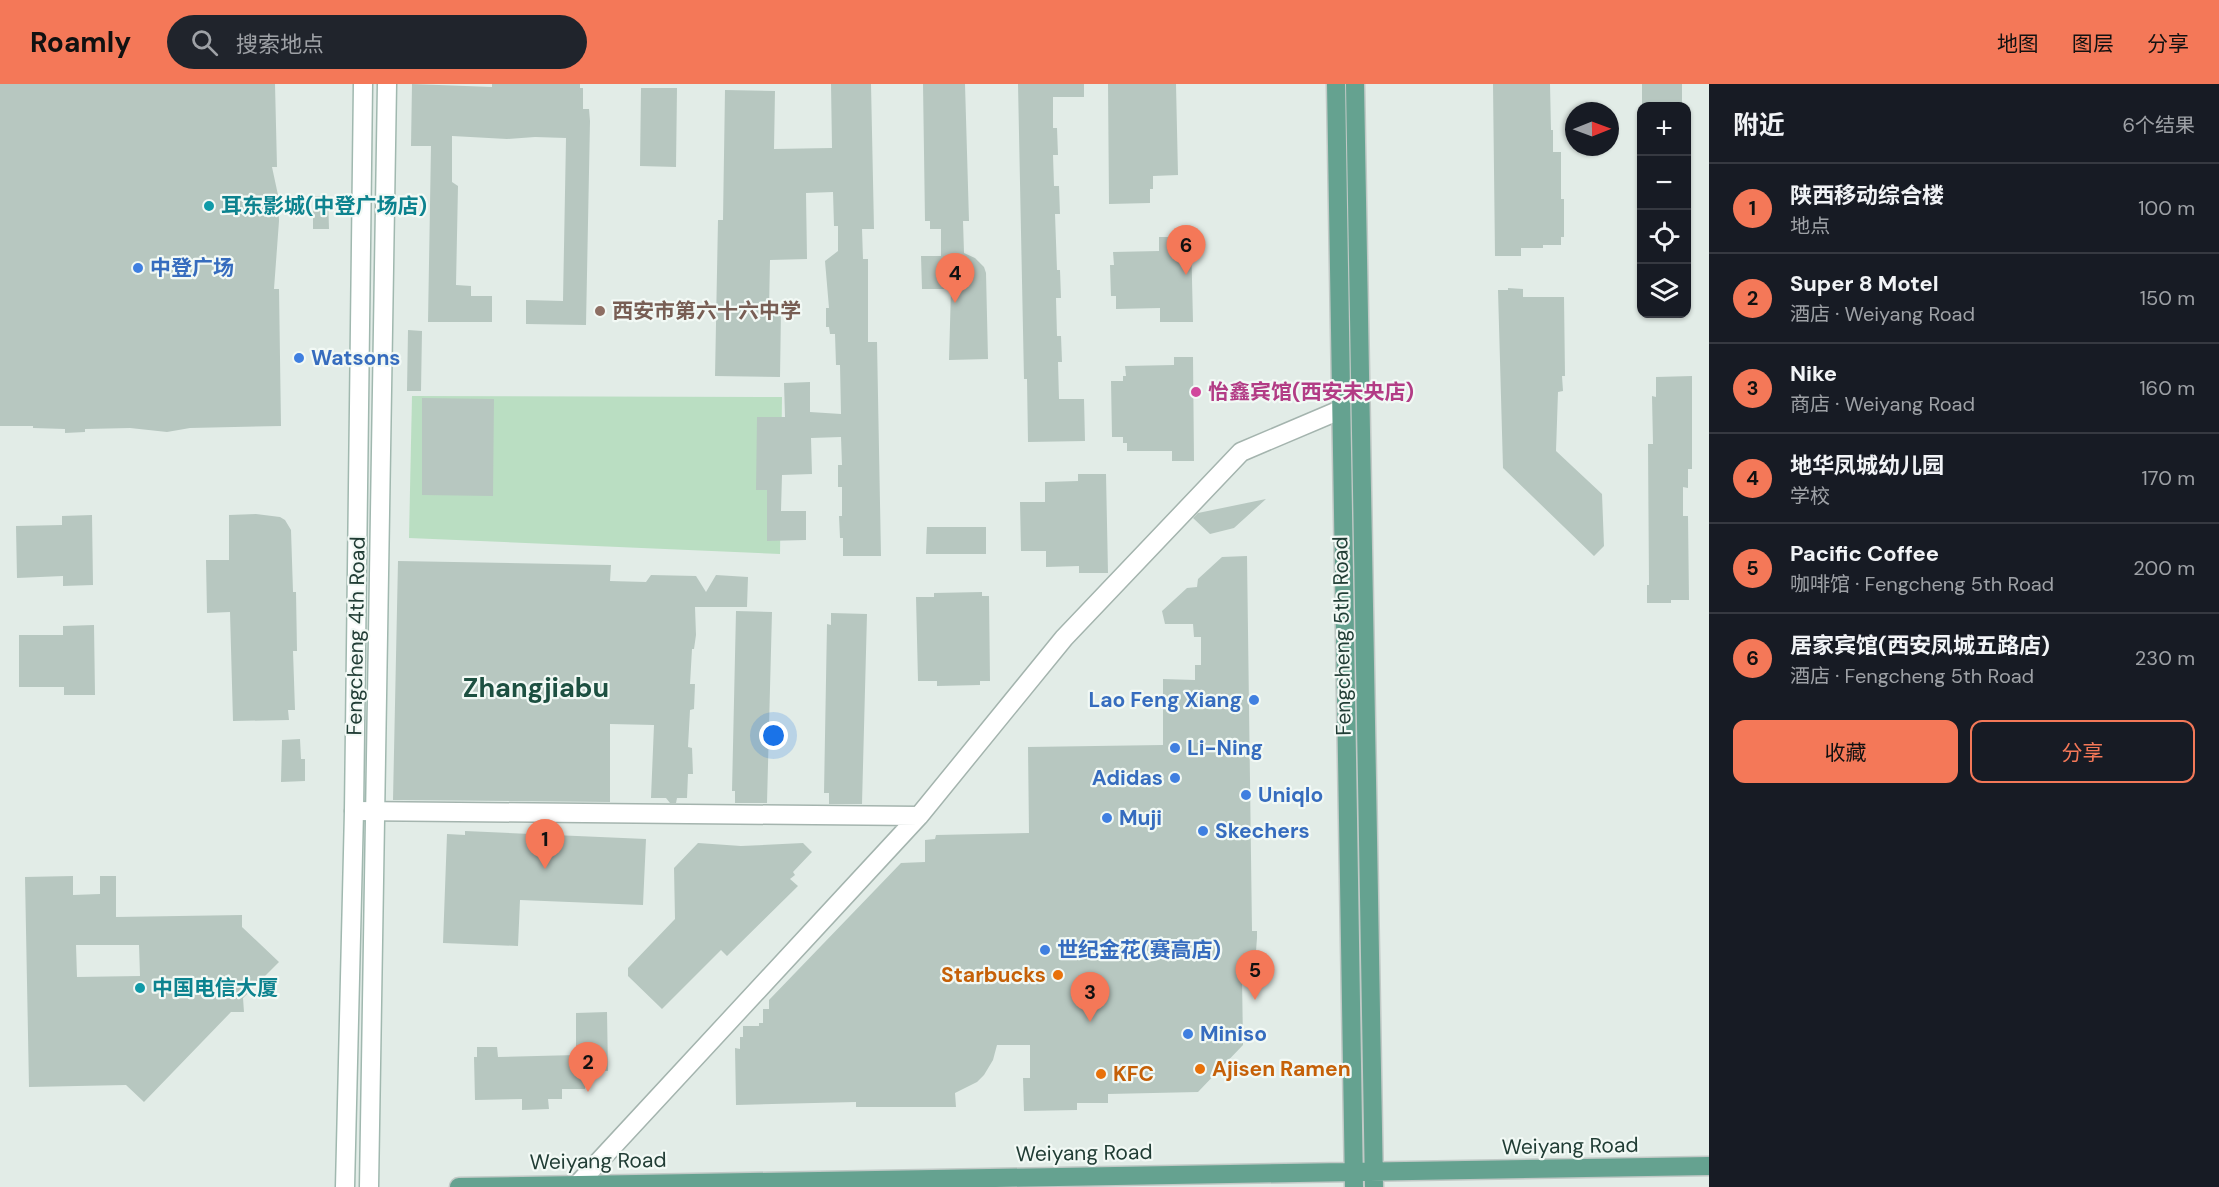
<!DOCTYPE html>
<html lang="zh">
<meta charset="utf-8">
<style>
:root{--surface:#171b24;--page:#20242c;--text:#f1f3f6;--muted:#9ea1a6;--line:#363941;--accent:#f47858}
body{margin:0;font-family:"DM Sans","Noto Sans SC",sans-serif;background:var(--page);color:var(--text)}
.controls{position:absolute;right:18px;top:18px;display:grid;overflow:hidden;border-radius:12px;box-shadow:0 2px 4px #0004}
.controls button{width:54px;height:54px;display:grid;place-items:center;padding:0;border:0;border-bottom:2px solid var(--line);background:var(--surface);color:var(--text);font:30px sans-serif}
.compass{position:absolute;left:1565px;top:18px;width:54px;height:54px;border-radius:50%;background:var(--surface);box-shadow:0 2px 4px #0004;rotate:89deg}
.you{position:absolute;left:774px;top:652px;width:21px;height:21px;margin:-15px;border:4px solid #fff;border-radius:50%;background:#1a73e8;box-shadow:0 0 0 9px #1a73e833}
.badge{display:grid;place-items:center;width:39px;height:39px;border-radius:50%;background:var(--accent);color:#111;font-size:20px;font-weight:700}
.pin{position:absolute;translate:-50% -50px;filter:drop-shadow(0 2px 3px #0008)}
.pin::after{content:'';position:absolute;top:32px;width:21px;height:18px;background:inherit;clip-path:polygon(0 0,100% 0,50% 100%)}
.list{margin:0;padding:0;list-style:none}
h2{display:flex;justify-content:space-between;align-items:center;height:78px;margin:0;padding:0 24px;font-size:26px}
h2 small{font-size:20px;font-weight:400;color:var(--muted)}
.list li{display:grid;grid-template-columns:39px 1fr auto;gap:18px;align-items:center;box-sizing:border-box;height:90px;padding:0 24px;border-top:2px solid var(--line)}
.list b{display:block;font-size:22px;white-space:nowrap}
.list p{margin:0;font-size:20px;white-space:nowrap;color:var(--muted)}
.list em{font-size:20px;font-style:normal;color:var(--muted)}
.actions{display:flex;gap:12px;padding:18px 24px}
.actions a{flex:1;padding:14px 0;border:2px solid var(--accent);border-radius:12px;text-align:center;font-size:21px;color:var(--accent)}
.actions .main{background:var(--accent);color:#111}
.icon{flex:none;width:33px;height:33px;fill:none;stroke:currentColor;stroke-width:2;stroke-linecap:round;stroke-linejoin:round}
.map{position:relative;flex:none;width:1709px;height:1103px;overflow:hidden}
header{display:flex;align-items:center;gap:36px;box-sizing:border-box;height:84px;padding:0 30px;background:var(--accent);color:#111}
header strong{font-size:28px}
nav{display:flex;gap:33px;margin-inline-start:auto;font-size:21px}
.search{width:420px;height:54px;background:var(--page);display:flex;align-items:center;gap:15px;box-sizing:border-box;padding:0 21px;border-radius:33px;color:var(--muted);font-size:22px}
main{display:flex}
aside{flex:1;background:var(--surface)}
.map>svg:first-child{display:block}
.park{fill:#badec2}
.building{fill:#b7c7c0;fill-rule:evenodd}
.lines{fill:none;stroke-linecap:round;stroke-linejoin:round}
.street-casing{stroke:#a4b4ae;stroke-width:21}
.secondary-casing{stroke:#a0b8af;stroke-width:21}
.primary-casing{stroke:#c1c9c6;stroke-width:21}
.street{stroke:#fff;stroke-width:18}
.secondary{stroke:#fff;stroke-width:18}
.primary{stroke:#65a290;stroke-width:18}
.culture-dot{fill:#0f9aa8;stroke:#f2f9f5;stroke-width:2}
.shop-dot{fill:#3f7fe0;stroke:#f2f9f5;stroke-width:2}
.education-dot{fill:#8d6e63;stroke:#f2f9f5;stroke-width:2}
.hotel-dot{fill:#d1479c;stroke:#f2f9f5;stroke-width:2}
.food-dot{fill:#e8710a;stroke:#f2f9f5;stroke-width:2}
.labels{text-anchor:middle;stroke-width:4.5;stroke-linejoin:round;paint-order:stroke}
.culture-label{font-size:21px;font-weight:bold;fill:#0d838f;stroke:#f2f9f5;text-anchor:start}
.shop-label{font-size:21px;font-weight:bold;fill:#366cbe;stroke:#f2f9f5;text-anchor:start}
.education-label{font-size:21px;font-weight:bold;fill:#785e54;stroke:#f2f9f5;text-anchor:start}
.hotel-label{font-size:21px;font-weight:bold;fill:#b23c85;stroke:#f2f9f5;text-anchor:start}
.street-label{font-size:21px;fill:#213d35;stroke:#f2f9f5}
.food-label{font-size:21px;font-weight:bold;fill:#c56008;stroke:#f2f9f5;text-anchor:start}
.district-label{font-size:27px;font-weight:bold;fill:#1d5041;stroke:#f2f9f5}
</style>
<header>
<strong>Roamly</strong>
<div class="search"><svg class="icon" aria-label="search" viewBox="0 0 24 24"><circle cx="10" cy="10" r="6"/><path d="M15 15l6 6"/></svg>搜索地点</div>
<nav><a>地图</a><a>图层</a><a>分享</a></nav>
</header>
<main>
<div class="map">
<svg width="1709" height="1103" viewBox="0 0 1709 1103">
<rect width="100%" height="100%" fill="#e2ece7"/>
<path class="park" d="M412,312L782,313L780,470L409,454Z"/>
<path class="building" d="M0,0H275L277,83H272L278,111L279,137L274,205H279L281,342L190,344L167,348L130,344L85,345V348L65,349V345L33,344V342H0Z
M412,0L492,3V0H580V4H583V25H589L590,37L586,241L526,240V216L563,217L566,54L535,53L507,55L452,52V98L458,102L456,201L471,202V212H492V238H428L431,62H411Z
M831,0H871L874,145H862L863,175H868V258H877L881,472H843V454H840L839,432H842V403H838V381H842L841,353L811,354L812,390L782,391L781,427H806V456L767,457V406H756L757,333H785L784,299L810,298V328L841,330L840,281H836L835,250H830L829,243H826V224H829L825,177L838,167V142H834L833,108L806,109L807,175L770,176L769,225L781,226L780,293L715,292L718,136H723L725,6L775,7L774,65L832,64Z
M923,0H965L969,137H963L964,169L975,174L984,183L986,189L988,275L949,276L951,205H922L921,172H941V145H930V137H925Z
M1018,0H1084V13H1053V44H1057L1058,71H1053L1054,102H1059L1060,130H1055L1057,186H1060L1061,214H1056L1057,252H1061L1062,278H1058L1059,315H1084L1085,357L1028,358L1027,295H1024Z
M1108,0H1176L1178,91L1153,92V105H1150V119L1109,120Z
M1493,0H1550L1551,46H1553V68H1561V115H1564V153H1561V161H1543V164H1521V172H1495Z
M1642,0H1682V22H1642Z
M641,4H677L676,83L640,82Z
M313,112H328L329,145H313Z
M1159,153H1191L1193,238H1160V224L1116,225V212H1111L1110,181H1114L1113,168L1159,167Z
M1508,204L1523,205V213H1564L1565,292H1562L1563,307L1558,308L1556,367L1602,410L1604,462L1594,472L1503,384L1498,206H1508Z
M408,246L422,247L421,307H407Z
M1174,273H1193L1194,377H1172V367H1127V359H1123V353H1112L1111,297H1123V292H1126L1125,282L1174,281Z
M1692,292V385H1688V404L1683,403V432H1688L1689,516H1671V519H1647V501H1649L1648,360H1653L1652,312L1656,313V293Z
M422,314L494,315L493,412L422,411Z
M1078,390H1106L1108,489H1079V482L1046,483V467H1021L1020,418H1045V398L1078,397Z
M1266,415L1234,444L1210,450L1193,434L1198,429Z
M256,430L280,433L285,436L291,446L293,508H296L297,567H293L295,626H288L289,636L233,637L230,528L207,529L206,476H229V431Z
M92,431L93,501L63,502V492L17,494L16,442L62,441V432Z
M927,443H986V470H926Z
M1247,472L1252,847H1257V854L1256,867L1250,868L1251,891L1242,892L1243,961L1198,1008L1108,1010V1019H1077V1026L1024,1027L1023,994H1030V961H997L993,976L984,991L977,998L955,1009L956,1023H856V1018L736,1021L735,964L740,965V953H743V942H759V939H763V925H769V916L901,779L925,778V756L935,755L936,751L1029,749L1028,663L1163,661V595L1195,596V581H1201V553H1194L1193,540H1165L1162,527L1187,504L1197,503L1198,495L1222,473Z
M398,477L611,481L610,497L646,498L651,491L696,492L706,508L716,491L748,493L747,523H695L696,551L694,565H692L690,600H695L694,625L690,626L688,663L692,664L693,690H688L687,714H677L676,719H670L666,714H651L654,641L610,640V718L393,716Z
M982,508V512H989L990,597H980V601L937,602V597H918L916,513H934V509Z
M736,527L772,528L767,719H735V707H732Z
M831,529L867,530L862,720H829V709H824L827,540L831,541Z
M94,541L95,611H64V603H19V551H63V542Z
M300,655L301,675H305V697L281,698L282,656Z
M465,747L646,755L643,821L520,816L518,862L443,859L447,750L465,751Z
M698,759L741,762L803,759L812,768L793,788L795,791L790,795L798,802L727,872L721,866L662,925L628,892V884L675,835L674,784Z
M73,792V811L100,810V792H116V833L242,831V843L279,878L243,914L244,928H231L144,1018L126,1001L29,1003L25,793ZM76,861H139L140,892L77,893Z
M607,928L608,987H589V989H585V1005H562V1015H548L549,1025L522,1026V1015L475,1016L474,973H477V963H497L498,973L576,971V929Z"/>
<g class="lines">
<g class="street-casing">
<path id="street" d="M354,727L919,732
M578,1100L919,732L1064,554L1241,368L1340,326"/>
</g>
<g class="secondary-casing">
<path id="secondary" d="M345,1103L354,727L363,0
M369,1103L387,0"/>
</g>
<g class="primary-casing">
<path id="primary" d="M1336,0L1354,1103
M1355,0L1374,1103
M459,1103L1709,1082"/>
</g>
<use href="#street" class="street"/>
<use href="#secondary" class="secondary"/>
<use href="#primary" class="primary"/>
</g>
<g class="culture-dot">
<circle cx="209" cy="122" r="6"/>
<circle cx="140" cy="904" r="6"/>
</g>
<g class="shop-dot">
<circle cx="138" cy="184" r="6"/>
<circle cx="299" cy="274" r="6"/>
<circle cx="1254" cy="616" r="6"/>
<circle cx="1175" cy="664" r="6"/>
<circle cx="1175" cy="694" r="6"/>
<circle cx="1246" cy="711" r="6"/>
<circle cx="1107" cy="734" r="6"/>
<circle cx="1203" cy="747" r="6"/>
<circle cx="1045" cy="866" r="6"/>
<circle cx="1188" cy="950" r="6"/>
</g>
<circle class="education-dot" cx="600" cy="227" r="6"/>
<circle class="hotel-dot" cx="1196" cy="308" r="6"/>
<g class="food-dot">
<circle cx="1058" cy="891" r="6"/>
<circle cx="1200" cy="985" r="6"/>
<circle cx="1101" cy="990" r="6"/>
</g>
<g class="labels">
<g class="culture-label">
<text x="221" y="129">耳东影城(中登广场店)</text>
<text x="152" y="911">中国电信大厦</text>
</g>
<g class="shop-label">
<text x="150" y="191">中登广场</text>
<text x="311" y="281">Watsons</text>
<text x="1242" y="623" text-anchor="end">Lao Feng Xiang</text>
<text x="1187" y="671">Li-Ning</text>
<text x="1163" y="701" text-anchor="end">Adidas</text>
<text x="1258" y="718">Uniqlo</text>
<text x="1119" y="741">Muji</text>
<text x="1215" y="754">Skechers</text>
<text x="1057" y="873">世纪金花(赛高店)</text>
<text x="1200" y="957">Miniso</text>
</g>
<g class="education-label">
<text x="612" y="234">西安市第六十六中学</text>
</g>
<g class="hotel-label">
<text x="1208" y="315">怡鑫宾馆(西安未央店)</text>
</g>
<g class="street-label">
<text transform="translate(356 552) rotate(-89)" y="7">Fengcheng 4th Road</text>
<text transform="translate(1342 552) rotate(-91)" y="7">Fengcheng 5th Road</text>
<text transform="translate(1570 1062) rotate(-1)" y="7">Weiyang Road</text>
<text transform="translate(1084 1069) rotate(-1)" y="7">Weiyang Road</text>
<text transform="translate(598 1077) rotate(-1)" y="7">Weiyang Road</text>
</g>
<g class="food-label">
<text x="1046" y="898" text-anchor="end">Starbucks</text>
<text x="1212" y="992">Ajisen Ramen</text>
<text x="1113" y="997">KFC</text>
</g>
<g class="district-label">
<text x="536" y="613">Zhangjiabu</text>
</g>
</g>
</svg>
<div class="controls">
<button>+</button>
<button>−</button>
<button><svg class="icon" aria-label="locate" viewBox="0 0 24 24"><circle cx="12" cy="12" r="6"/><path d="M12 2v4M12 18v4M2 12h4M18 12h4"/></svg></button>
<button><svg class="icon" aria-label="layers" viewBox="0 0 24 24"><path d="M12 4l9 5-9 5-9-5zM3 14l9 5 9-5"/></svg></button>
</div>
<svg class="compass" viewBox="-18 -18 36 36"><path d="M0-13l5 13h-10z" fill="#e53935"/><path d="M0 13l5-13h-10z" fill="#9ea1a6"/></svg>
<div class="you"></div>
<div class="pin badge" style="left:545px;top:785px">1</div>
<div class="pin badge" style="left:588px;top:1008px">2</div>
<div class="pin badge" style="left:1090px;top:938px">3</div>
<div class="pin badge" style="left:955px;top:219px">4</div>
<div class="pin badge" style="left:1255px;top:916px">5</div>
<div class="pin badge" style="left:1186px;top:191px">6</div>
</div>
<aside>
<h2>附近<small>6个结果</small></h2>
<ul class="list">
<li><span class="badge">1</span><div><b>陕西移动综合楼</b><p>地点</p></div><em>100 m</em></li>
<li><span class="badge">2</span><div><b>Super 8 Motel</b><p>酒店 · Weiyang Road</p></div><em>150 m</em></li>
<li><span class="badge">3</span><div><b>Nike</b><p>商店 · Weiyang Road</p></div><em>160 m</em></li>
<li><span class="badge">4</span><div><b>地华凤城幼儿园</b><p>学校</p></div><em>170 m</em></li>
<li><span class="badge">5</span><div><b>Pacific Coffee</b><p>咖啡馆 · Fengcheng 5th Road</p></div><em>200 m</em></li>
<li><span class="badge">6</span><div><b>居家宾馆(西安凤城五路店)</b><p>酒店 · Fengcheng 5th Road</p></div><em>230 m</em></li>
</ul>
<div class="actions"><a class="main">收藏</a><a>分享</a></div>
</aside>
</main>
